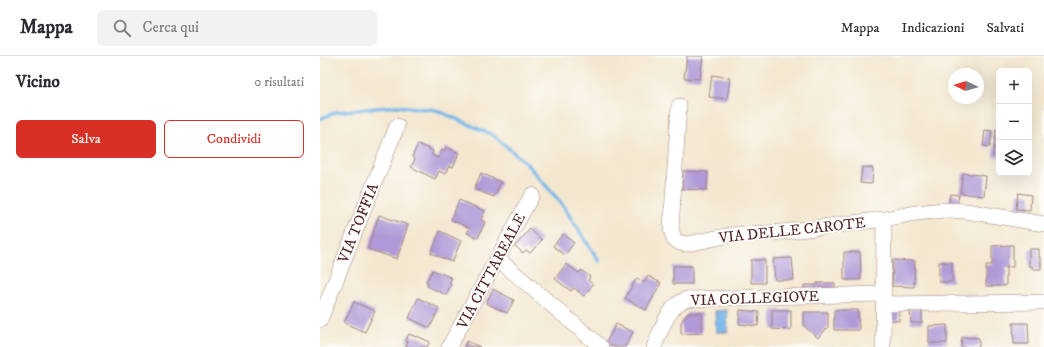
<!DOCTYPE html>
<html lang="it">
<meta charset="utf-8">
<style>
:root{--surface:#fff;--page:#f2f2f3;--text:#2b2b33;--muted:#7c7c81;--line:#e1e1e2;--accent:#d93025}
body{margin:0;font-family:"IM FELL DW Pica",serif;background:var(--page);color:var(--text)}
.controls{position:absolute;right:12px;top:12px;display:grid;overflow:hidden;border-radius:6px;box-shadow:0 4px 16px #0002}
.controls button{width:36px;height:36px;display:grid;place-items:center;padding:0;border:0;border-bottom:1px solid var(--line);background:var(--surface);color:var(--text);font:20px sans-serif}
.compass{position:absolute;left:628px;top:12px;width:36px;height:36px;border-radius:50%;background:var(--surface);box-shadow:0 4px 16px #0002;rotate:274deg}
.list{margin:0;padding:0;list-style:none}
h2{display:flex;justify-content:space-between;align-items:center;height:52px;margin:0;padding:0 16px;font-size:17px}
h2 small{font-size:13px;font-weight:400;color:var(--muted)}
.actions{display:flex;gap:8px;padding:12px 16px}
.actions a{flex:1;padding:9px 0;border:1px solid var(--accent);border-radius:6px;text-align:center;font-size:14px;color:var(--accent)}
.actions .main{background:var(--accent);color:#fff}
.icon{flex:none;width:22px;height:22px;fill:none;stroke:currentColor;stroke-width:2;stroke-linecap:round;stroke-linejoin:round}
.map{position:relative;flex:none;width:724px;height:291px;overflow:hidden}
header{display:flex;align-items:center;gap:24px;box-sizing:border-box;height:56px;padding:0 20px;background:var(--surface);border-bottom:1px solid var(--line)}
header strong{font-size:19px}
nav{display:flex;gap:22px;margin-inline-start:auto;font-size:14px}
.search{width:280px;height:36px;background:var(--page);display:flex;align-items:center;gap:10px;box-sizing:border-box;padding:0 14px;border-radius:6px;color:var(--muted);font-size:15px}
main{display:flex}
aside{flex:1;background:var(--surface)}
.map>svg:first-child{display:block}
.water{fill:#74b6e9;stroke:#5f6a8a}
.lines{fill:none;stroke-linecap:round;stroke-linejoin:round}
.stream{stroke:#74b6e9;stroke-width:3.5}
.building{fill:#af99d7}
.minor-casing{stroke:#9e837d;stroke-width:16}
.minor{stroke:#fff;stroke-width:15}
.labels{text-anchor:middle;stroke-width:4;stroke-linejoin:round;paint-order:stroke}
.street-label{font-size:15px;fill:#4a1f2b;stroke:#fdfcf7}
</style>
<header>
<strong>Mappa</strong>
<div class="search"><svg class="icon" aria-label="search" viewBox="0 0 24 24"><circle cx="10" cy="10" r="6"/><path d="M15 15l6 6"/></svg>Cerca qui</div>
<nav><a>Mappa</a><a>Indicazioni</a><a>Salvati</a></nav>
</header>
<main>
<aside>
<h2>Vicino<small>0 risultati</small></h2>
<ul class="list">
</ul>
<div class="actions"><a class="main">Salva</a><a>Condividi</a></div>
</aside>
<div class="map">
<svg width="724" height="291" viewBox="0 0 724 291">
<rect width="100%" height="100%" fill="#fdfcf7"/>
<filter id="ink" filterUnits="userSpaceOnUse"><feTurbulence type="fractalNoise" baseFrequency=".025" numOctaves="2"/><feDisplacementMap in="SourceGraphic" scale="8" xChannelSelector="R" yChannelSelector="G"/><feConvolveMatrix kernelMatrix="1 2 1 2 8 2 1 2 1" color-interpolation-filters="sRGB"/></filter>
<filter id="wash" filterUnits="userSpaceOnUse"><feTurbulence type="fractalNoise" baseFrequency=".012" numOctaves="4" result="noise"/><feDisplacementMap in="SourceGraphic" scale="16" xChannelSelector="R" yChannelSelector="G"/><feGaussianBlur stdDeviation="0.9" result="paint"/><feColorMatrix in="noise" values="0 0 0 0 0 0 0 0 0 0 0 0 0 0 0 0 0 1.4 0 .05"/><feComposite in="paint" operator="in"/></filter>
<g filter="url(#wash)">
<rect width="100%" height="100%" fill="#f3e7cf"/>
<path class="water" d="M407,254L408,276H396L395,255Z"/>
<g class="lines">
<path class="stream" d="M0,63L16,56L77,50L116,54L173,79L206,107L241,147L279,205"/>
</g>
<g id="blocks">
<path class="building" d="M367,0H383L380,23L364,22Z
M392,19L410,22L407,43L389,41Z
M676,73H679V101L673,100Z
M665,74L672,75L670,91L663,90Z
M98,88L113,95L112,99L118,102L122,94L124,96L126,91L139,97L133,111L129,110L125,118L119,115L115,123L91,111L95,103L92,101Z
M542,111L553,112L552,128L540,127Z
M363,115L388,116L387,134L362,133Z
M161,117L181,126L174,141L154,133Z
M643,117L666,120L664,140L640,137Z
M698,137L711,139L710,154L696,153Z
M630,138L639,139L637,149L629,148Z
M139,144L165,155L161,164L165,166L158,182L147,177L150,172L131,164Z
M59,159L88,169L77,203L48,193Z
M210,173L222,184L210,197L206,194L203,197L195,190Z
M120,175L141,185L132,206L111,197Z
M243,178L254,187L245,199L233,190Z
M693,189V211H686V230H666V209H672V190Z
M709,193H719V202H721V213H712V210H709Z
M524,196H540L541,224H524Z
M472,202L474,224H455L453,203Z
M431,204H445V227H431Z
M573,204L595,205L594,231L572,230Z
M619,206H632V226H619Z
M246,208L259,217L261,214L270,221L268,224L273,228L264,240L254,232L251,235L235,223Z
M353,210H372V228H353Z
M113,214L132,222L129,227L131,228L126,239L107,230L108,226L106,225Z
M328,220L341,227L326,254L305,242L317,222L324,227Z
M497,227H515V236H484V229H497Z
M173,233L194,244L187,257L166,247Z
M98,242L119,252L110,272L89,262Z
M34,246L55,255L45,276L24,267Z
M565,253L579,254V265L565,264Z
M590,253H602V267H591Z
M420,254L439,256L438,270L419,268Z
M452,254H471V274L452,273Z
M514,254H538L539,274H514Z
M484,256H508V271L498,282L484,270Z
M368,257H382V277L361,278V266Z
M693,267H708L709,288H694Z
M296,268L313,276L305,291H294L286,287Z
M627,269V287H609V270Z
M89,278L96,281L97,280L110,286L107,291H86L88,286L85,285Z
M642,281L659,282V291H641Z
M147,285L160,291H144Z"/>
</g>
</g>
<g filter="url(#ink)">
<use href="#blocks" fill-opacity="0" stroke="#9e837d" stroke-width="1"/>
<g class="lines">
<g class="minor-casing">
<path id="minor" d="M359,50L351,173L354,183L360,187L368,188L410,179L463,176L564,163L596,157L624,154L646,155L724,168
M178,203L281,291
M563,248L724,246
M0,264L77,70
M129,291L212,139
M334,291C341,275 348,249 367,243L563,238
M563,291L564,163"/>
</g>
<use href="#minor" class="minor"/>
</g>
</g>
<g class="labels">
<g class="street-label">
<text transform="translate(38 167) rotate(-68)" y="5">VIA TOFFIA</text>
<text transform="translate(472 174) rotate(-6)" y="5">VIA DELLE CAROTE</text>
<text transform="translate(171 215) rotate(-62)" y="5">VIA CITTAREALE</text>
<text transform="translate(435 242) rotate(-2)" y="5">VIA COLLEGIOVE</text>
</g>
</g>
</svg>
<div class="controls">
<button>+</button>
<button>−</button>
<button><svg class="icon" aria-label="layers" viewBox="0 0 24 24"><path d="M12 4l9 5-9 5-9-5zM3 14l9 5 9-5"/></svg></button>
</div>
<svg class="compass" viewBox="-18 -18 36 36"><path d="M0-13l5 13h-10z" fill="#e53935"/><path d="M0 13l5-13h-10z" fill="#7c7c81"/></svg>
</div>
</main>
